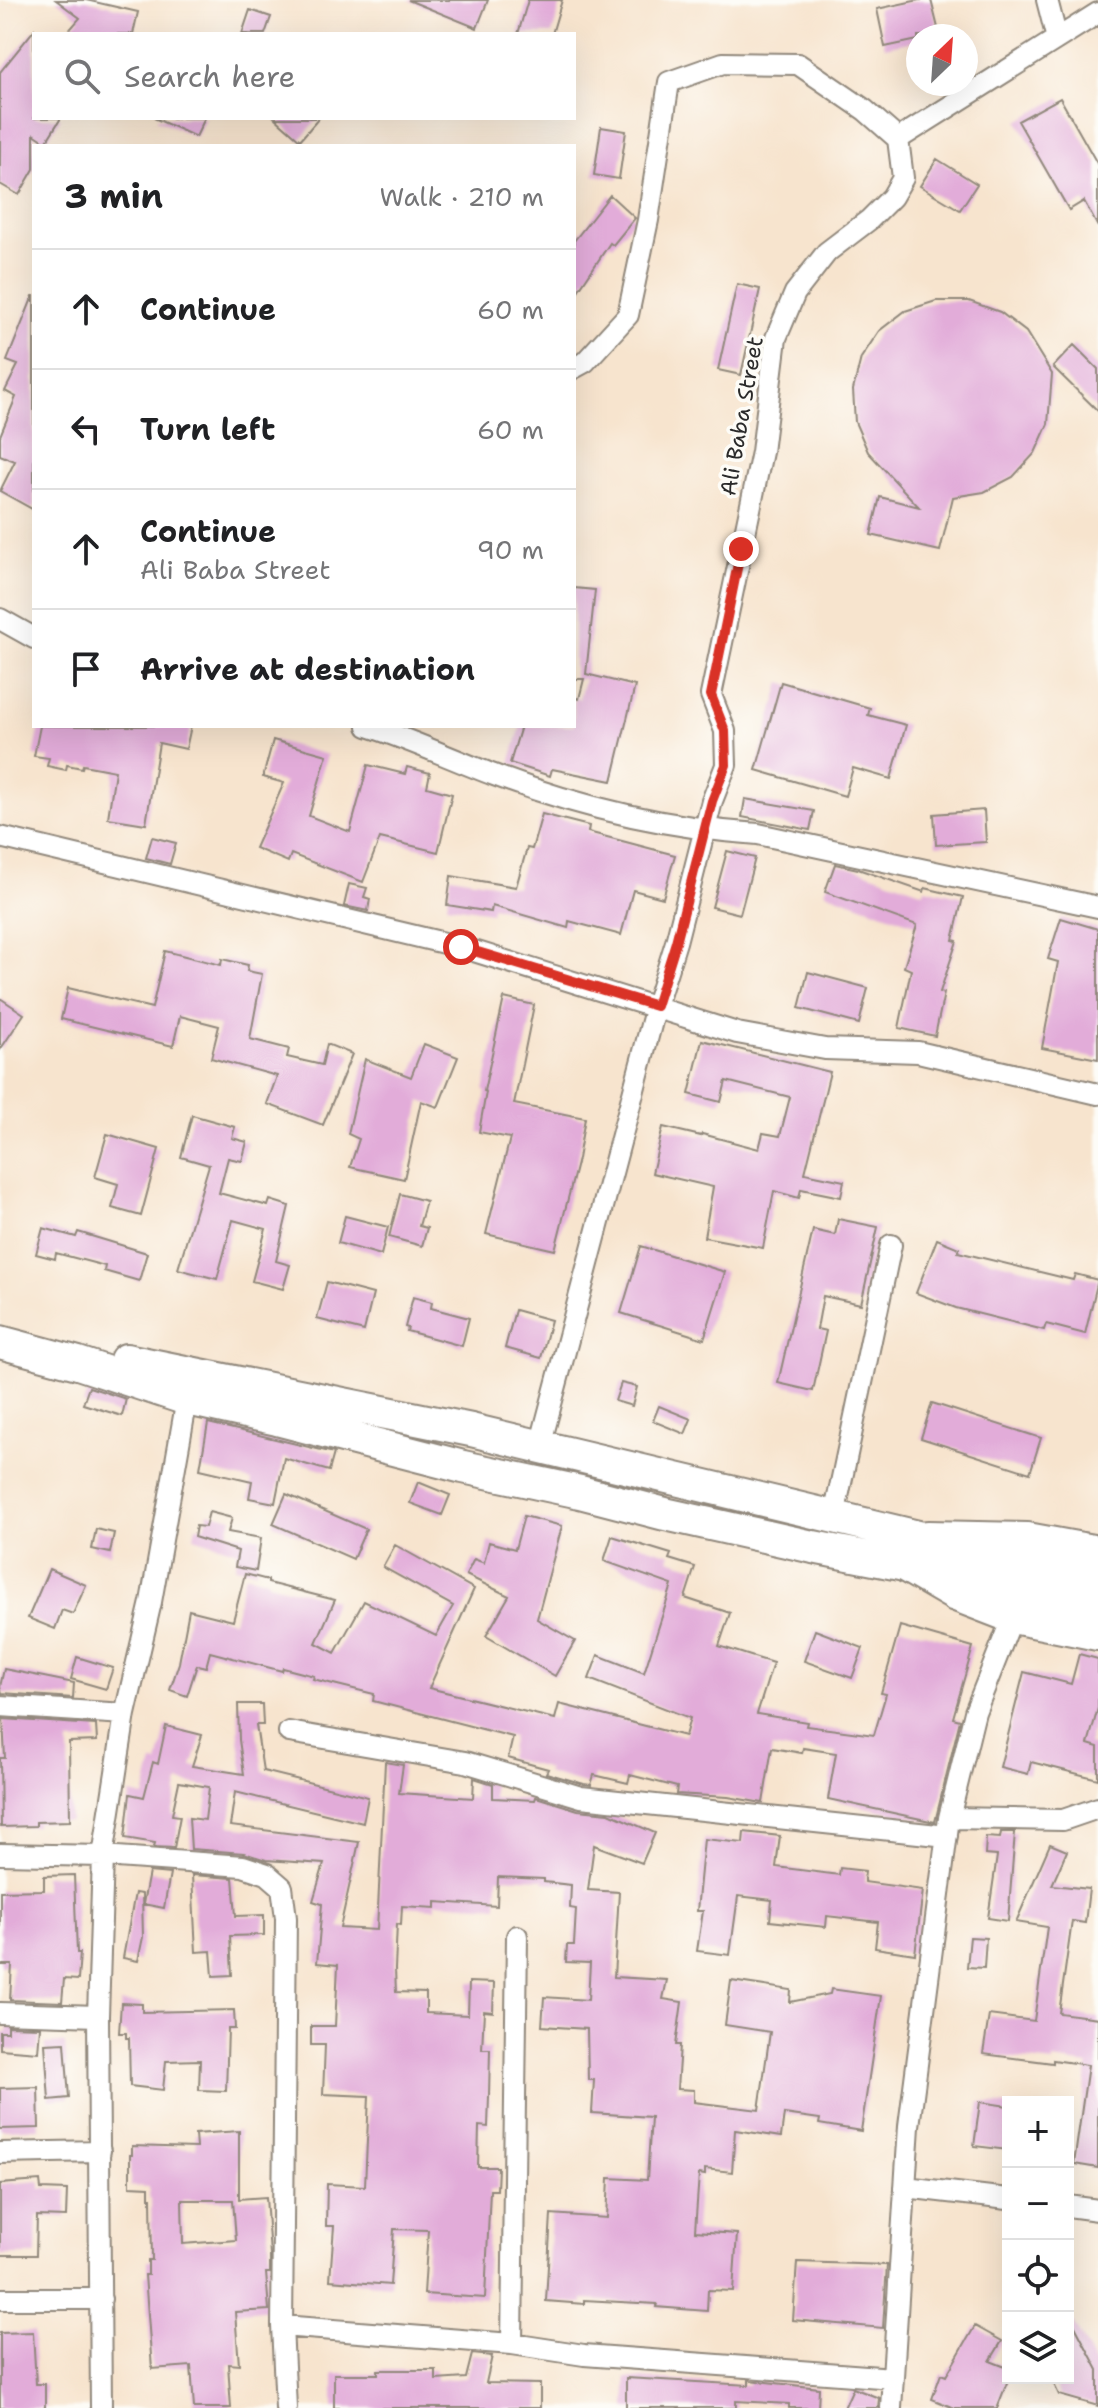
<!DOCTYPE html>
<meta charset="utf-8">
<style>
:root{--surface:#fff;--page:#f2f2f2;--text:#202124;--muted:#757577;--line:#e0e0e0}
body{margin:0;font-family:"Shantell Sans",sans-serif;background:var(--page);color:var(--text)}
.controls{position:absolute;right:24px;bottom:24px;display:grid;overflow:hidden;border-radius:0px;box-shadow:0 8px 32px #0002}
.controls button{width:72px;height:72px;display:grid;place-items:center;padding:0;border:0;border-bottom:2px solid var(--line);background:var(--surface);color:var(--text);font:40px sans-serif}
.compass{position:absolute;left:906px;top:24px;width:72px;height:72px;border-radius:50%;background:var(--surface);box-shadow:0 8px 32px #0002;rotate:25deg}
.stop{position:absolute;width:24px;height:24px;margin:-18px;border:6px solid #d93025;border-radius:50%;background:#fff}
.stop.end{background:#d93025;border-color:#fff;box-shadow:0 2px 8px #0008}
.list{margin:0;padding:0;list-style:none}
h2{display:flex;justify-content:space-between;align-items:center;height:104px;margin:0;padding:0 32px;font-size:34px}
h2 small{font-size:26px;font-weight:400;color:var(--muted)}
.list li{display:grid;grid-template-columns:52px 1fr auto;gap:24px;align-items:center;box-sizing:border-box;height:120px;padding:0 32px;border-top:2px solid var(--line)}
.list b{display:block;font-size:30px;white-space:nowrap}
.list p{margin:0;font-size:26px;white-space:nowrap;color:var(--muted)}
.list em{font-size:26px;font-style:normal;color:var(--muted)}
.icon{flex:none;width:44px;height:44px;fill:none;stroke:currentColor;stroke-width:2;stroke-linecap:round;stroke-linejoin:round}
.map{position:relative;flex:none;width:1098px;height:2408px;overflow:hidden}
.search{position:absolute;background:var(--surface);box-shadow:0 8px 32px #0002;left:32px;top:32px;width:544px;height:88px;display:flex;align-items:center;gap:20px;box-sizing:border-box;padding:0 28px;border-radius:0px;color:var(--muted);font-size:30px}
.panel{position:absolute;background:var(--surface);box-shadow:0 8px 32px #0002;left:32px;top:144px;width:544px;height:584px;border-radius:0px}
.map>svg:first-child{display:block}
.building{fill:#e2acd9;fill-rule:evenodd}
.lines{fill:none;stroke-linecap:round;stroke-linejoin:round}
.minor-casing{stroke:#91887c;stroke-width:24}
.primary-casing{stroke:#91887c;stroke-width:36}
.trunk-casing{stroke:#91887c;stroke-width:38}
.minor{stroke:#fff;stroke-width:20}
.primary{stroke:#fff;stroke-width:32}
.trunk{stroke:#fff;stroke-width:34}
.route{stroke:#d93025;stroke-width:10}
.labels{text-anchor:middle;stroke-width:7;stroke-linejoin:round;paint-order:stroke}
.street-label{font-size:22px;fill:#2b2b2b;stroke:#fdfcf7}
</style>
<div class="map">
<svg width="1098" height="2408" viewBox="0 0 1098 2408">
<rect width="100%" height="100%" fill="#fdfcf7"/>
<filter id="ink" filterUnits="userSpaceOnUse"><feTurbulence type="fractalNoise" baseFrequency=".0125" numOctaves="2"/><feDisplacementMap in="SourceGraphic" scale="16" xChannelSelector="R" yChannelSelector="G"/><feConvolveMatrix kernelMatrix="1 2 1 2 8 2 1 2 1" color-interpolation-filters="sRGB"/></filter>
<filter id="wash" filterUnits="userSpaceOnUse"><feTurbulence type="fractalNoise" baseFrequency=".006" numOctaves="4" result="noise"/><feDisplacementMap in="SourceGraphic" scale="32" xChannelSelector="R" yChannelSelector="G"/><feGaussianBlur stdDeviation="1.8" result="paint"/><feColorMatrix in="noise" values="0 0 0 0 0 0 0 0 0 0 0 0 0 0 0 0 0 1.4 0 .05"/><feComposite in="paint" operator="in"/></filter>
<g filter="url(#wash)">
<rect width="100%" height="100%" fill="#f7e4ce"/>
<g id="blocks">
<path class="building" d="M56,0H86L138,12L133,34H66L80,18Z
M408,0H488L477,28Z
M528,0H562L552,34H518Z
M919,0H931L940,36H918V40L885,47L877,9Z
M250,10L271,17L265,34H242Z
M34,30V118H61L46,142L34,134V169L19,195L0,184V72Z
M1060,98L1098,165V227L1084,201L1069,210L1018,121Z
M154,118H205L196,137Z
M275,118H319L300,140Z
M601,127L626,131L619,179L594,175Z
M937,159L977,184L960,210L920,186Z
M610,195L635,218L613,245L610,243L574,297V241Z
M737,284L760,289L741,375L718,370Z
M33,296H34V510L0,491L15,461L0,455V436L16,397L5,391L18,365L7,361Z
M936,301H969L1000,312L1026,332L1052,374L1048,424L1035,453L1013,477L984,492L953,497L940,551L871,535L880,497L919,507L868,452L855,422L853,390L861,358L879,331L905,311Z
M1074,345L1098,369V411L1053,367Z
M574,588L595,590L586,674L635,686L612,781L552,769L550,776L510,763L521,726H574V697L579,699L584,679H574Z
M781,682L870,708L868,715L906,725L891,779L853,768L845,796L756,770Z
M40,726H191L186,749L159,743L146,824L108,818L115,771L83,765L82,768L67,765L66,770L47,766L49,758L34,756Z
M273,740L327,755L309,816L350,832L368,765L405,774L407,767L430,773L427,787L452,794L438,852L380,838L363,882L291,854L288,862L255,848L284,783L263,777Z
M745,799L814,811L810,830L742,817Z
M984,810L986,842L936,845L934,814Z
M542,814L589,826L588,832L675,855L663,898L633,890L621,935L569,921L568,928L492,906L491,912L447,905L451,876L516,887L527,848L532,849Z
M152,837L176,843L170,864L146,858Z
M727,851L755,858L740,914L712,907Z
M835,864L858,869L924,892L925,888L963,897L953,940L957,941L940,992L944,993L935,1036L899,1028L911,970L904,967L917,925L825,892Z
M349,884L367,888L364,897L370,899L368,911L344,906Z
M1061,918L1098,929V1059L1042,1048L1058,962L1048,959Z
M165,951L221,965L222,959L248,965L247,971L262,974L250,1039L289,1049L287,1057L322,1065L327,1044L352,1054L323,1125L267,1104L277,1076L211,1058L219,1026L180,1016L173,1046L61,1019L68,988L152,1008Z
M808,972L868,988L859,1024L799,1008Z
M0,998L24,1014L0,1050Z
M504,998L534,1005L514,1104L585,1118L578,1159L555,1250L486,1234L510,1138L479,1132L486,1092L484,1091Z
M702,1040L830,1072L805,1173L844,1181L841,1197L801,1189L799,1198L774,1191L763,1248L704,1237L713,1187L652,1173L663,1127L701,1136L702,1134L759,1149L763,1133L780,1136L790,1097L726,1081L721,1102L689,1094Z
M424,1044L458,1057L438,1107L421,1101L404,1179L350,1167L359,1139L348,1134L365,1059L411,1077Z
M192,1115L235,1127L232,1138L247,1142L242,1161L228,1158L219,1193L268,1206L270,1200L289,1206L276,1261L290,1265L283,1289L252,1281L266,1229L233,1220L217,1279L178,1269L209,1165L181,1157Z
M107,1134L159,1149L141,1216L112,1208L118,1184L95,1177Z
M400,1194L426,1201L419,1226L427,1228L422,1246L389,1237Z
M345,1216L388,1227L381,1255L338,1243Z
M838,1219L878,1227L861,1304L823,1296L817,1329L826,1331L813,1391L778,1383L813,1230L835,1235Z
M43,1228L76,1237L78,1232L147,1253L139,1281L104,1271L105,1266L56,1253L55,1259L36,1254Z
M937,1239L959,1248L958,1252L1073,1280L1075,1274L1098,1280L1085,1334L1046,1324L1044,1330L956,1308L916,1293Z
M641,1246L725,1272L704,1339L621,1313Z
M327,1282L373,1294L364,1331L317,1319Z
M413,1297L432,1302L431,1308L469,1318L462,1346L407,1331L408,1328L405,1327Z
M515,1310L551,1320L541,1358L505,1348Z
M621,1383L637,1387L632,1406L615,1401Z
M89,1387L126,1399L122,1416L83,1404Z
M932,1403L1041,1438L1030,1473L921,1438Z
M659,1406L691,1419L685,1434L653,1421Z
M208,1423L334,1453L329,1471L284,1458L275,1503L249,1498L252,1481L200,1469Z
M418,1482L450,1495L442,1515L410,1503Z
M286,1494L366,1529L353,1559L273,1524Z
M209,1512L232,1518L228,1532L261,1538L256,1571L235,1567L238,1551L194,1537L196,1526L205,1527Z
M524,1516L562,1526L537,1619L575,1641L555,1676L486,1636L509,1596L466,1575L474,1559L484,1563L489,1542L515,1549Z
M96,1529L114,1533L110,1553L92,1549Z
M612,1536L671,1554L669,1559L695,1567L685,1598L730,1613L719,1646L773,1663L757,1714L807,1722L806,1726L874,1735L886,1694L881,1693L900,1626L973,1647L953,1718L960,1720L935,1822L828,1799L836,1753L803,1748L802,1753L772,1748L763,1803L728,1797L676,1794L677,1787L630,1775L628,1783L594,1775L591,1785L584,1784L546,1773L548,1769L508,1758L513,1737L373,1701L374,1694L313,1679L314,1676L283,1668L282,1671L210,1652L206,1667L197,1665L187,1696L170,1690L179,1663L189,1610L233,1621L245,1574L268,1580V1583L335,1600L316,1643L335,1653L364,1601L436,1636L453,1606L383,1567L395,1545L474,1589L429,1688L555,1719L559,1704L685,1736L690,1718L589,1679L598,1655L644,1673L672,1585L604,1561Z
M49,1569L86,1585L73,1614L62,1610L55,1629L28,1618Z
M815,1630L863,1648L852,1678L804,1661Z
M1079,1654L1098,1659V1708L1088,1744L1098,1747V1779L1031,1762L1028,1774L1000,1767L1024,1672L1071,1684Z
M77,1657L113,1668L106,1689L71,1679Z
M4,1669L74,1683L73,1698L2,1693L0,1687Z
M238,1704H262L263,1725H256L263,1771L368,1797L363,1823L235,1792L230,1826L359,1842L340,1928L377,1930L385,1762L403,1765L399,1793L473,1798L474,1778L493,1784V1798L535,1800L536,1797L578,1810L609,1813L655,1833L642,1863L594,1845L588,1890L619,1892L614,1977L667,1980L663,1999L682,2002L676,2045H680L677,2089L694,2090V2102L759,2110L770,2032L725,2025L731,1981L791,1990L790,2002L830,1994L831,1989L881,1996L861,2131L819,2124L820,2119L784,2114L781,2137L735,2130L732,2172L705,2169V2175L699,2174L695,2231L737,2234L733,2291L708,2290L707,2311L656,2307L657,2304L584,2300V2304L546,2301L551,2214L607,2218L609,2178L647,2180L651,2117L592,2113L594,2080H588L587,2029L542,2026L544,1997L588,2000L590,1963L566,1962L567,1945H574L576,1909L570,1908L571,1885L544,1882V1879L498,1877L497,1906L436,1902V1908L402,1906L401,1925L397,1924L395,1969L396,1992L426,1993V2013L468,2015L469,1982L494,1983L493,2012L484,2011L482,2049H490L489,2096L488,2127L479,2126L478,2167H498L497,2190H490L485,2298L424,2294L428,2230L394,2229L390,2285L330,2280L334,2226H326L327,2184L365,2186L369,2096L323,2094L325,2045H311V2026H335L338,1965L317,1963L322,1904L313,1901L324,1864L266,1860L244,1853L191,1849L189,1818L205,1820L209,1787L179,1782L172,1815L180,1816L174,1848L154,1847L155,1843L125,1838L130,1794L144,1797L153,1762L158,1764L166,1726L202,1735L192,1766L244,1774L239,1740Z
M3,1719L96,1725L97,1741L69,1742L70,1821L36,1822V1826L1,1827L0,1758H5Z
M744,1832L780,1836L776,1867L839,1875L840,1868L865,1871L864,1882L923,1890L915,1954L875,1948L878,1922L827,1916L826,1927L770,1921L772,1900L738,1896L730,1955L697,1951L703,1911H697L704,1839L743,1843Z
M1001,1832H1015L1008,1921L988,1918L997,1856L985,1855L986,1837L1000,1838Z
M1050,1844L1067,1851L1052,1885L1089,1889L1085,1923L1072,1921L1059,2013L1098,2018V2168L1074,2164L1088,2065L1053,2060V2063L983,2054L989,2015L1034,2021L1047,1927L1016,1922Z
M149,1872L170,1874L164,1908L143,1904Z
M74,1875L77,1953H80L78,1980L64,1979L62,2002L10,2000L12,1965H0V1891L44,1890V1876Z
M192,1875L233,1878L236,1916L264,1915V1935L230,1936L232,1975L213,1976L211,1951L196,1952Z
M135,1893L142,1894L143,1937L138,1961L123,1958Z
M970,1937L986,1938L984,1968L967,1967Z
M121,2003L142,2004V2012L234,2010L235,2029H228L226,2091L199,2090L200,2060L166,2061L163,2090L130,2086L129,2038H126V2033H119Z
M8,2026L40,2027L38,2052L0,2049V2032H8Z
M65,2043L69,2098L49,2100L45,2044Z
M38,2087L39,2128L0,2129V2088Z
M980,2102L1008,2106V2150L974,2146Z
M239,2131V2199L266,2197L270,2255V2273H266L269,2310L235,2312L239,2365L228,2364L231,2408H194L191,2366L152,2369L145,2275H148V2260H152L151,2198H149V2187L130,2186V2155H132V2146L196,2148L195,2134ZM182,2200H233L236,2240L183,2244Z
M40,2181L41,2189L67,2190L66,2217L37,2216L36,2255H0V2184Z
M797,2262L887,2265L883,2328L793,2320Z
M1068,2313L1098,2370V2406L1059,2395L1051,2378H1068Z
M975,2326L1002,2341L990,2361L1008,2368V2380L997,2408H954L932,2399L941,2374L946,2376Z
M33,2332L36,2384H45V2408H0V2333Z
M472,2354L492,2356L486,2383L540,2384V2408H334V2374H378V2370H436V2380L466,2378Z
M626,2378L749,2385V2380L819,2388L818,2408H789V2404L736,2401V2408H626Z
M853,2388L879,2398L878,2408H844Z"/>
</g>
</g>
<g filter="url(#ink)">
<use href="#blocks" fill-opacity="0" stroke="#91887c" stroke-width="2"/>
<g class="lines">
<g class="minor-casing">
<path id="minor" d="M1047,0L1057,39
M574,368L585,362L628,315L648,220L669,82L723,63L798,64L865,110L898,139
M0,619L34,638
M368,726C411,740 452,759 494,775C579,807 668,828 758,834L1098,907
M0,837L461,947L737,1033L825,1049L918,1052L1098,1094
M540,1446L656,1006L676,942L712,801L726,765L725,731L711,695L762,452L776,338L795,293L827,252L869,220L892,197L903,178L898,139L1098,13
M834,1516L891,1245
M0,1706L125,1714
M289,1732L465,1762L581,1797L947,1836
M949,1818L1063,1820L1098,1808
M0,1854L103,1856L243,1866L267,1874L282,1887L286,1918L282,2326L286,2408
M0,2013L98,2016
M0,2153L100,2151
M905,2187L1008,2199
M1068,2206L1098,2210
M0,2299H101
M282,2326L512,2344L584,2355L893,2378
M512,2344L517,1936
M101,2408L98,2016L103,1856L125,1714L151,1602L187,1399L185,1388
M891,2408L909,2126L949,1818L975,1712L1013,1616"/>
</g>
<g class="primary-casing">
<path id="primary" d="M0,1342L78,1363L187,1399L277,1419L463,1467L580,1492L665,1514L813,1547L1017,1587L1098,1606
M126,1360L471,1430L1098,1580"/>
</g>
<g class="trunk-casing">
<path id="trunk" d="M928,1538L1027,1540L1098,1553
M908,1566L956,1594L1013,1616L1098,1633"/>
</g>
<use href="#minor" class="minor"/>
<use href="#primary" class="primary"/>
<use href="#trunk" class="trunk"/>
</g>
</g>
<g class="lines" filter="url(#ink)">
<path class="route" d="M461,947L656,1006L676,942L712,801L726,765L725,731L711,695L741,549"/>
</g>
<g class="labels">
<g class="street-label">
<text transform="translate(741 416) rotate(-80)" y="8">Ali Baba Street</text>
</g>
</g>
</svg>
<div class="controls">
<button>+</button>
<button>−</button>
<button><svg class="icon" aria-label="locate" viewBox="0 0 24 24"><circle cx="12" cy="12" r="6"/><path d="M12 2v4M12 18v4M2 12h4M18 12h4"/></svg></button>
<button><svg class="icon" aria-label="layers" viewBox="0 0 24 24"><path d="M12 4l9 5-9 5-9-5zM3 14l9 5 9-5"/></svg></button>
</div>
<svg class="compass" viewBox="-18 -18 36 36"><path d="M0-13l5 13h-10z" fill="#e53935"/><path d="M0 13l5-13h-10z" fill="#757577"/></svg>
<div class="stop" style="left:461px;top:947px"></div>
<div class="stop end" style="left:741px;top:549px"></div>
<div class="search"><svg class="icon" aria-label="search" viewBox="0 0 24 24"><circle cx="10" cy="10" r="6"/><path d="M15 15l6 6"/></svg>Search here</div>
<section class="panel">
<h2>3 min<small>Walk · 210 m</small></h2>
<ul class="list">
<li><svg class="icon" aria-label="ahead" viewBox="0 0 24 24"><path d="M12 20V5M6 11l6-6 6 6"/></svg><div><b>Continue</b></div><em>60 m</em></li>
<li><svg class="icon" aria-label="left" viewBox="0 0 24 24"><path d="M17 20v-9H6M10 6l-5 5 5 5"/></svg><div><b>Turn left</b></div><em>60 m</em></li>
<li><svg class="icon" aria-label="ahead" viewBox="0 0 24 24"><path d="M12 20V5M6 11l6-6 6 6"/></svg><div><b>Continue</b><p>Ali Baba Street</p></div><em>90 m</em></li>
<li><svg class="icon" aria-label="arrive" viewBox="0 0 24 24"><path d="M6 21V4h12l-3 4 3 4H6"/></svg><div><b>Arrive at destination</b></div></li>
</ul>
</section>
</div>
